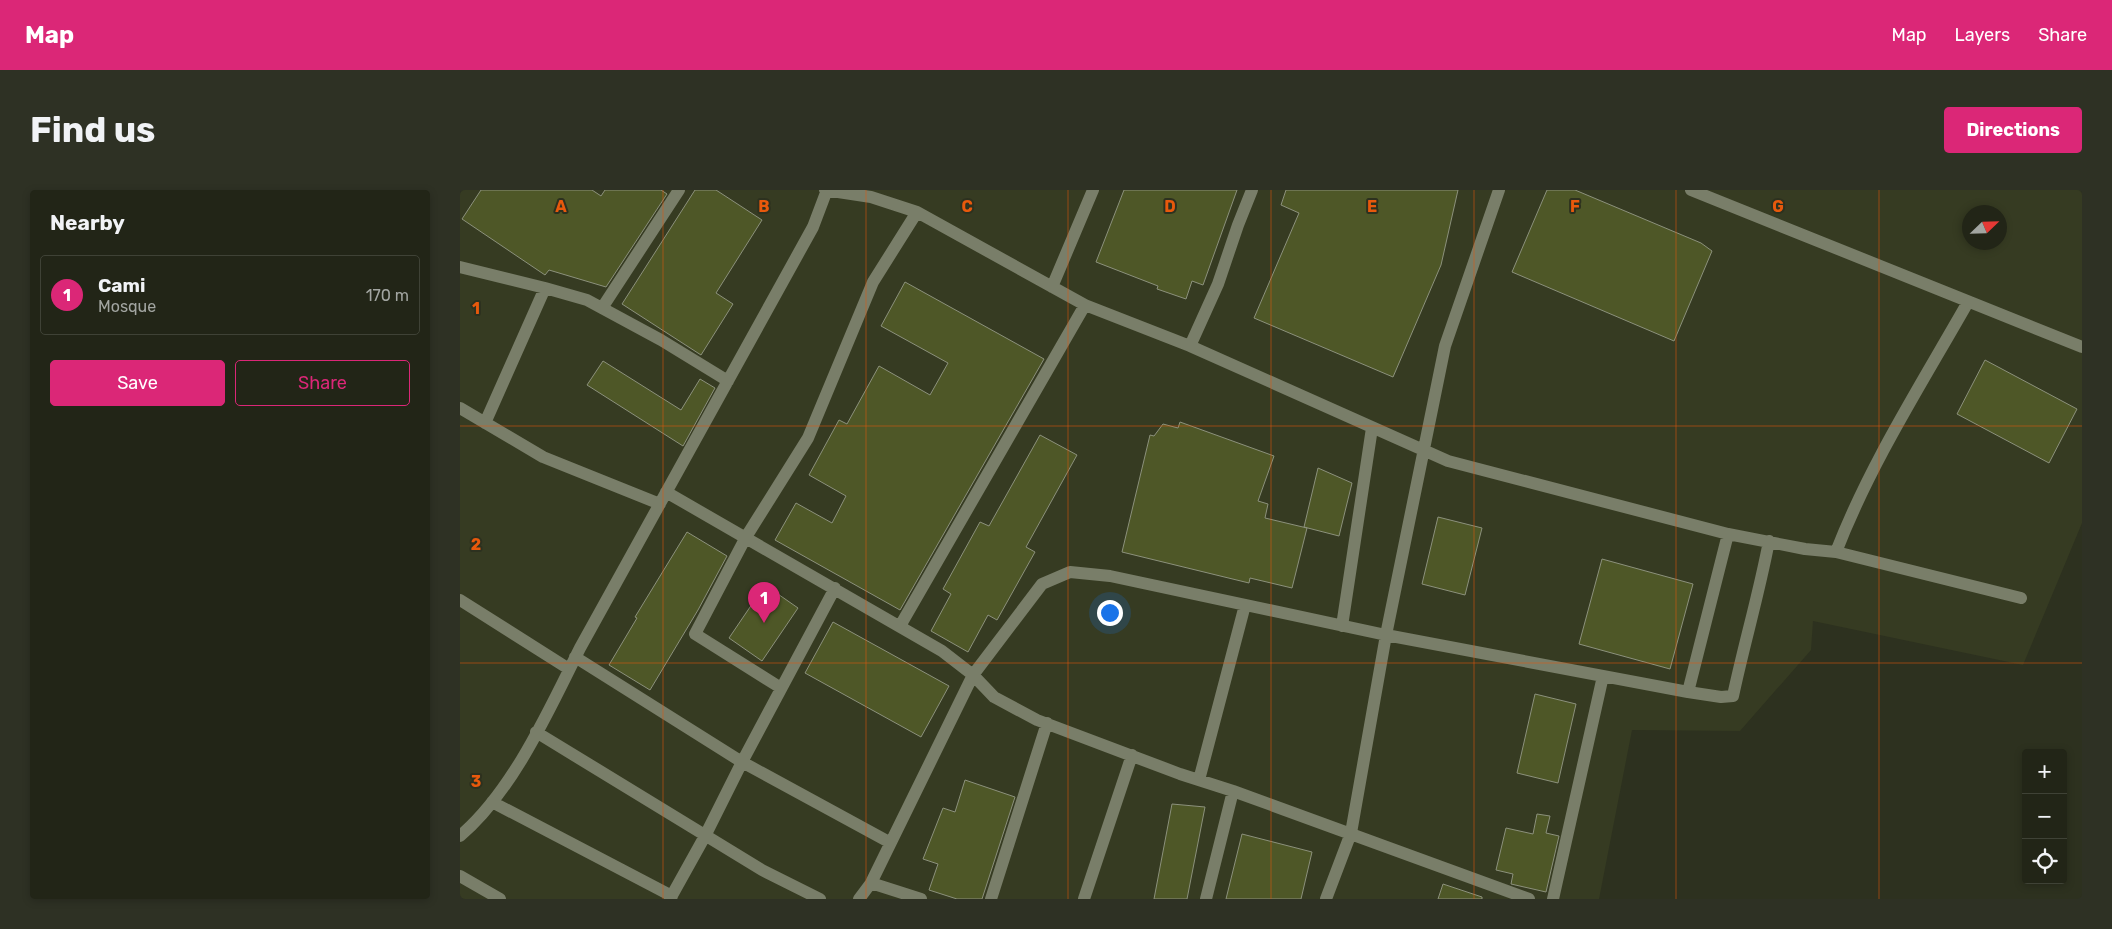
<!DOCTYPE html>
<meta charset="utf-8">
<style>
:root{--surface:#222517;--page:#2e3124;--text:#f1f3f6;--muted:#a2a5a1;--line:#3f4236;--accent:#db2777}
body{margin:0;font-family:Rubik,sans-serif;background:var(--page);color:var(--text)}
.controls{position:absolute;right:15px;bottom:15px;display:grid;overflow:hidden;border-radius:5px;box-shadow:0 2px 8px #0003}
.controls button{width:45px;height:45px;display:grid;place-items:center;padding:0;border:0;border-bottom:1px solid var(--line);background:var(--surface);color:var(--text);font:25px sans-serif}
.compass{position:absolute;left:1502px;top:15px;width:45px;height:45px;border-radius:50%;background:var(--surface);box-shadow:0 2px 8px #0003;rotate:67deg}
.you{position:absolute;left:649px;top:422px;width:18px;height:18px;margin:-12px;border:4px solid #fff;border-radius:50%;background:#1a73e8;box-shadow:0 0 0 8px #1a73e833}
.badge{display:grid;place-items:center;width:32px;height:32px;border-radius:50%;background:var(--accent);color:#fff;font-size:16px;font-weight:700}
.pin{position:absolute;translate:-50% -41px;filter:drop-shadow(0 1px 2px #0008)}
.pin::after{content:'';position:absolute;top:26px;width:18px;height:15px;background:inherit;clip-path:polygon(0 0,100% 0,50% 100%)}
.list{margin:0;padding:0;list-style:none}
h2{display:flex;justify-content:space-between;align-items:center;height:65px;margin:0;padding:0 20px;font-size:21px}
h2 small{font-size:16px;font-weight:400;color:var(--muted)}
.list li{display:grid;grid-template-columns:32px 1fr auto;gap:15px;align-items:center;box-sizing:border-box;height:80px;margin:0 10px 10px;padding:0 10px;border:1px solid var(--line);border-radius:5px}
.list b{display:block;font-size:19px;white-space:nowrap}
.list p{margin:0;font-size:16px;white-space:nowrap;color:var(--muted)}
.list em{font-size:16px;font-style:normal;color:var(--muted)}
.actions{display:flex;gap:10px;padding:15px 20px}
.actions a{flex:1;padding:11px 0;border:1px solid var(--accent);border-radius:5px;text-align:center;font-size:18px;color:var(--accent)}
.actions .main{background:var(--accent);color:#fff}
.icon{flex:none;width:28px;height:28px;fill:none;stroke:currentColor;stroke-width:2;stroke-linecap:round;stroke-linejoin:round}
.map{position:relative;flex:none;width:1622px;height:709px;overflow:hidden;border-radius:5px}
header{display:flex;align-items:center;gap:30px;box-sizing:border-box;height:70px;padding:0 25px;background:var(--accent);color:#fff}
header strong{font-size:24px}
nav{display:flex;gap:28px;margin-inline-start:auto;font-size:18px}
.intro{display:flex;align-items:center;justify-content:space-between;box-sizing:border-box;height:120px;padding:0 30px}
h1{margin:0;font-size:35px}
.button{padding:12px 22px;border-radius:5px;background:var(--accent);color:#fff;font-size:18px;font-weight:700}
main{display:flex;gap:30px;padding:0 30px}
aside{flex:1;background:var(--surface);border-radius:5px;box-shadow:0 2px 8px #0003}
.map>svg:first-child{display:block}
.built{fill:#363b22;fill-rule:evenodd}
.building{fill:#4e5727;stroke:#8c917c}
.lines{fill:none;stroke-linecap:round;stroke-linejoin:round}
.minor{stroke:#797e69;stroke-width:12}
.grid{fill:none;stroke:#e8590c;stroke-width:1;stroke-opacity:0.55}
.grid-label{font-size:16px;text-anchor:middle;font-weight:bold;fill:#e8590c;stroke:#2d311f;stroke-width:4;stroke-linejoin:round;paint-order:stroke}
</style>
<header>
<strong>Map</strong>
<nav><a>Map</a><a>Layers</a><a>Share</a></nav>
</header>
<div class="intro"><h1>Find us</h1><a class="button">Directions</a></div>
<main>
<aside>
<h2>Nearby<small></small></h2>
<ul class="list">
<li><span class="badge">1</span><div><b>Cami</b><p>Mosque</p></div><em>170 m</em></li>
</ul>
<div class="actions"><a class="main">Save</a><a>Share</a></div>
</aside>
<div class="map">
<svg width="1622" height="709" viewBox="0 0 1622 709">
<rect width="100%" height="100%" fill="#2d311f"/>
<path class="built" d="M0,0H1622V333L1563,475L1353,431L1351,460L1280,541L1172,540L1139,709H0ZM1510,22H1540V52H1510Z"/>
<path class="building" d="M21,0H132L141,6L145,0H201L207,4L146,97L89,80L85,85L2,29Z
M235,0H256L302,30L256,103L273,114L241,165L162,114Z
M664,0H777L743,95L732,91L726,109L697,99L698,96L636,72Z
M826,0H998L981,75L933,187L794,128L839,23L821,15Z
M1087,0H1115L1241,53L1252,61L1214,151L1052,82Z
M445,92L584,169L440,420L315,350L336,313L372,333L386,306L349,285L379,230L387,234L419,176L470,205L488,173L421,136Z
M1525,170L1617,219L1589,273L1497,224Z
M143,171L221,220L240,189L255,198L223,256L127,195Z
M720,232L814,266L798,311L808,314L805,328L847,338L832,398L790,388L789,393L662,362L690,245L694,246L703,234L718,238Z
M580,245L617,265L566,357L575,362L537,430L528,425L508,462L471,441L491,404L483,399L520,332L529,336Z
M858,278L892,293L879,346L844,337Z
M978,327L1022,338L1005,405L962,394Z
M227,342L267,366L238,420L190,500L149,475L177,428L175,427Z
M1142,369L1233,394L1210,479L1119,454Z
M305,395L338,418L302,471L269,448Z
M373,432L489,496L461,547L345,483Z
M1075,504L1116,514L1098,593L1057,583Z
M505,590L555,607L522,709H497L469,700L478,674L463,669L483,618L495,622Z
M712,614L745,617L727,709H694Z
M1077,624L1090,626L1086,643L1099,646L1086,702L1051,694L1053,684L1036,680L1046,638L1073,644Z
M782,644L852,662L841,709H766Z
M983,694L1022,707V709H978Z"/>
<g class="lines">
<path class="minor" d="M365,0L411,7L457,22L625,115L730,156L758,94L778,35L792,0
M1231,0L1622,157
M0,77L85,98L127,110L201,150L268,191
M592,97L633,0
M142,118L219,0
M730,156L988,271L1268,344L1345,359L1376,362L1561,408
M0,218L83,267L200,314
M25,233L85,98
M206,302L482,461L513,485L534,507L577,530L720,584L773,601L1069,709
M1376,362C1410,274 1462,193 1508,112
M0,410L109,479
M440,436L625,115
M882,436L912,238
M115,467L282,572L429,652
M321,498L235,444L286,347L348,248L413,92L457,22
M1228,502L1261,507L1273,506C1284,454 1299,404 1309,351
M76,542L302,680L360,709
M739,590L785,415
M32,612L212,706
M0,646C53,601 89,520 120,458L353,37L367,0
M0,686L40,709
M411,693L461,709
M210,709L245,646L282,572L375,398
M399,709L411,693L513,485L582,394L610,382L650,386L926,445L1228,502L1268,344
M531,709L587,533
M624,709L672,565
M746,709L773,601
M866,709L891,643L926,445L985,156L1039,0
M1093,709L1143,486"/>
</g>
<path class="grid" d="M203,0V709M406,0V709M608,0V709M811,0V709M1014,0V709M1216,0V709M1419,0V709M0,236H1622M0,473H1622"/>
<g class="grid-label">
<text x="101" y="22">A</text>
<text x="304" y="22">B</text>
<text x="507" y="22">C</text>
<text x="710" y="22">D</text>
<text x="912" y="22">E</text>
<text x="1115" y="22">F</text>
<text x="1318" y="22">G</text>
<text x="16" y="124">1</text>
<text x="16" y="360">2</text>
<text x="16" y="597">3</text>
</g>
</svg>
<div class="controls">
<button>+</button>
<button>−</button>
<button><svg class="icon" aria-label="locate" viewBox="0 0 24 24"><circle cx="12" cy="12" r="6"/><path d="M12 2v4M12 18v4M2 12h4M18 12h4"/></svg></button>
</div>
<svg class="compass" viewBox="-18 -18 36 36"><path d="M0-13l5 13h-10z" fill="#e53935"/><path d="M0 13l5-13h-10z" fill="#a2a5a1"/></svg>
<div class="you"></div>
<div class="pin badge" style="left:304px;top:433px">1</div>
</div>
</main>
